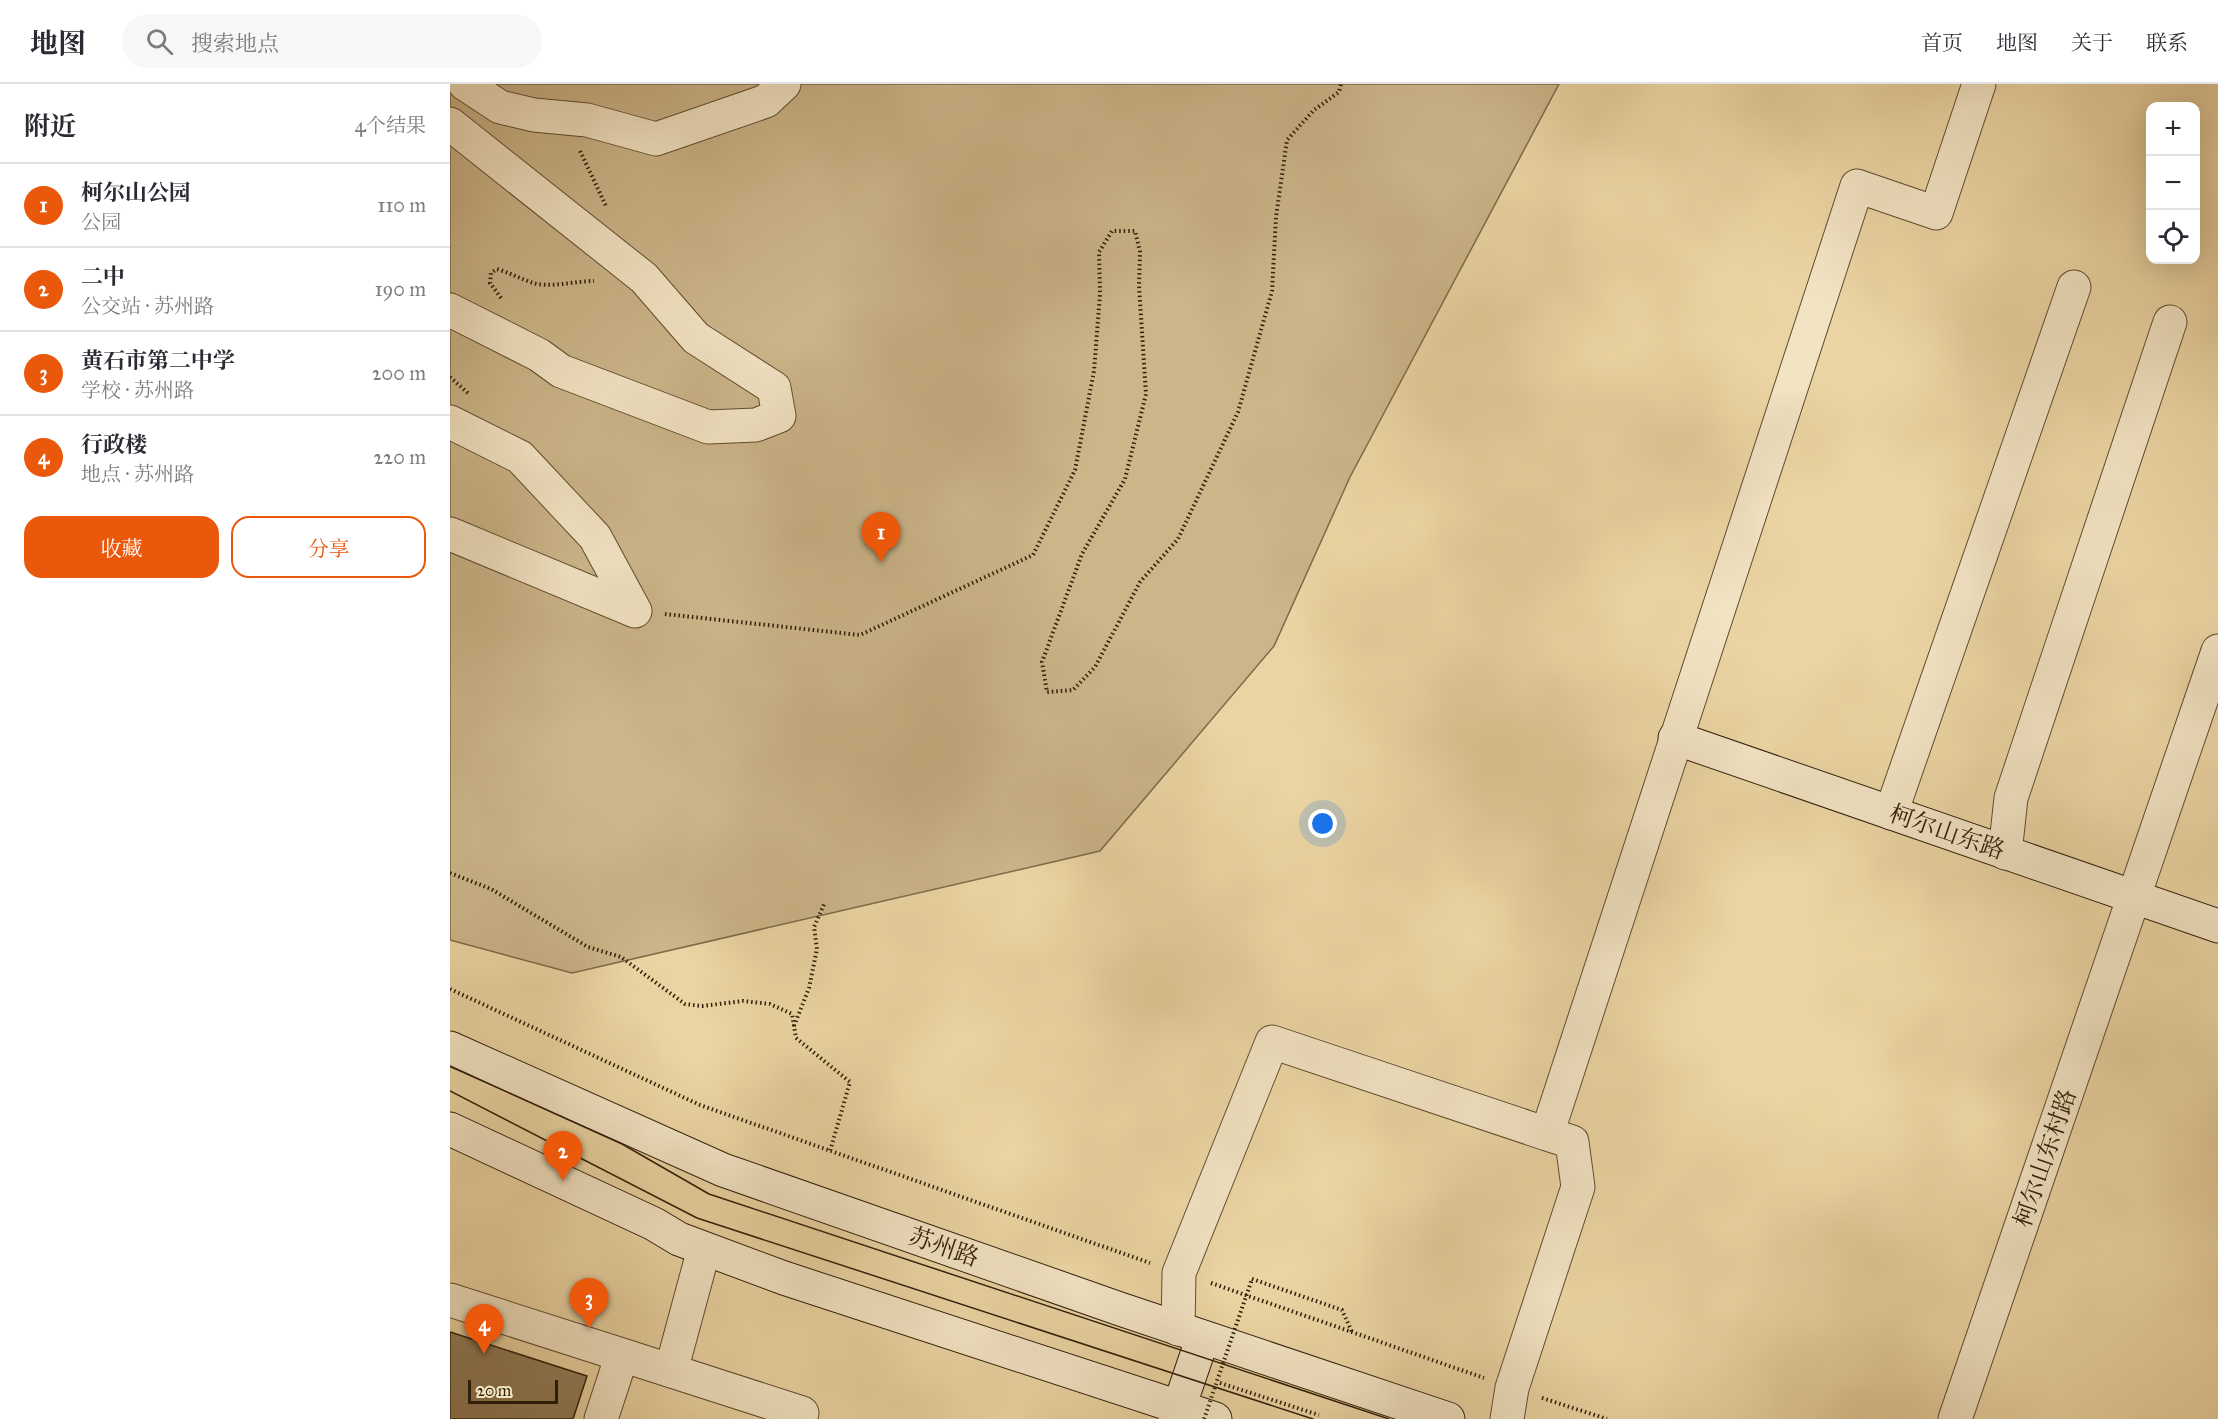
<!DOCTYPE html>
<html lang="zh">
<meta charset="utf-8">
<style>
:root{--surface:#fff;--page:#f7f7f7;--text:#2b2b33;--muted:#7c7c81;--line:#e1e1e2;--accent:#ea580c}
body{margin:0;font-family:"IM FELL Great Primer","Noto Serif SC",serif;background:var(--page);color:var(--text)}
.controls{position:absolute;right:18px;top:18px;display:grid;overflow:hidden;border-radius:12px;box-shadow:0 6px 24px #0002}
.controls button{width:54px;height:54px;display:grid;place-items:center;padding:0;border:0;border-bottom:2px solid var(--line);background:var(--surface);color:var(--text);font:30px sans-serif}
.scale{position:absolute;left:18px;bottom:15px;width:90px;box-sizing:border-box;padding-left:6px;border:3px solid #301f09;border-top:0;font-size:16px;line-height:21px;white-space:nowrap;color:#301f09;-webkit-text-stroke:4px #f2e3c3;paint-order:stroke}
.you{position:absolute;left:873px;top:740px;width:21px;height:21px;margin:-15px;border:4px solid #fff;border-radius:50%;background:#1a73e8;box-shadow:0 0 0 9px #1a73e833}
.badge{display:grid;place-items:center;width:39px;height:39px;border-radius:50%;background:var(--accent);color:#fff;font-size:20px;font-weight:700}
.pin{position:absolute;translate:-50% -50px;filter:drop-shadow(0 2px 3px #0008)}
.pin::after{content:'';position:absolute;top:32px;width:21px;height:18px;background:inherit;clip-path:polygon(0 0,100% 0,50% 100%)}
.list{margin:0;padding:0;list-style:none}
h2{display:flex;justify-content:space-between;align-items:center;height:78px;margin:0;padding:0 24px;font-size:26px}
h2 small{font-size:20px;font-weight:400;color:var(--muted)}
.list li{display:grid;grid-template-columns:39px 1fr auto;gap:18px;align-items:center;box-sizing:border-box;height:84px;padding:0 24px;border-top:2px solid var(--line)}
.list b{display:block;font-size:22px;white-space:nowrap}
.list p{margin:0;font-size:20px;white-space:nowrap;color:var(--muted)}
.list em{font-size:20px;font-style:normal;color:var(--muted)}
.actions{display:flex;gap:12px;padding:18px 24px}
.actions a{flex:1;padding:14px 0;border:2px solid var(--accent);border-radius:18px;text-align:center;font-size:21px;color:var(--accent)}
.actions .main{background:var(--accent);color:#fff}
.icon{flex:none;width:33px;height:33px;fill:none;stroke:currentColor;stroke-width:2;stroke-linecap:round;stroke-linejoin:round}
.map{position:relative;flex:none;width:1768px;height:1335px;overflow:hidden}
header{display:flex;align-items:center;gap:36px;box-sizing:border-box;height:84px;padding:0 30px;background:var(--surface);border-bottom:2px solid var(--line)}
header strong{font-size:28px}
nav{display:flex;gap:33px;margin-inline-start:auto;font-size:21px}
.search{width:420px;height:54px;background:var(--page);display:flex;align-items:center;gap:15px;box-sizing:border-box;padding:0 21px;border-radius:33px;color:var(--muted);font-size:22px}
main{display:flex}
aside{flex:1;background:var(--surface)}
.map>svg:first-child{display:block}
.green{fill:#cbb589;stroke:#7e6a49;stroke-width:1.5}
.building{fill:#917d59;stroke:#301f09;stroke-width:1.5}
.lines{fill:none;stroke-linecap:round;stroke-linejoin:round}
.street-casing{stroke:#5f4c30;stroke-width:35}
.secondary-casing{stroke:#301f09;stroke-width:35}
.path{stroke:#301f09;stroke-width:4;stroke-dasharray:1.5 3;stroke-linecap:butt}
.street{stroke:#f2e3c3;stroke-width:33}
.secondary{stroke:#f2e3c3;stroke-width:33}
.tram{stroke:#301f09;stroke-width:1.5}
.path-bridge{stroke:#301f09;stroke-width:4;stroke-dasharray:1.5 3;stroke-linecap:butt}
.labels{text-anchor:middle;stroke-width:6;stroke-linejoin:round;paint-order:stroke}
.street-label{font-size:24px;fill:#301f09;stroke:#f2e3c3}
</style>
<header>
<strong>地图</strong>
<div class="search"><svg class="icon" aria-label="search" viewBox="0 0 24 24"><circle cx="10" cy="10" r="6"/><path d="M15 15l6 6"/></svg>搜索地点</div>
<nav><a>首页</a><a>地图</a><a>关于</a><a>联系</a></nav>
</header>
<main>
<aside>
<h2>附近<small>4个结果</small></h2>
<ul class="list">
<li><span class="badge">1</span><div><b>柯尔山公园</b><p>公园</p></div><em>110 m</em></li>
<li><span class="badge">2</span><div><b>二中</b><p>公交站 · 苏州路</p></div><em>190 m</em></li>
<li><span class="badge">3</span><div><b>黄石市第二中学</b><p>学校 · 苏州路</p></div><em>200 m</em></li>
<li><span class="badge">4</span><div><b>行政楼</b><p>地点 · 苏州路</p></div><em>220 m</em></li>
</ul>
<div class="actions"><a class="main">收藏</a><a>分享</a></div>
</aside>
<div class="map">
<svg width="1768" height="1335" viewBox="0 0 1768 1335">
<rect width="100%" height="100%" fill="#ebd4a3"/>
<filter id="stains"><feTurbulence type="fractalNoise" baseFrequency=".00333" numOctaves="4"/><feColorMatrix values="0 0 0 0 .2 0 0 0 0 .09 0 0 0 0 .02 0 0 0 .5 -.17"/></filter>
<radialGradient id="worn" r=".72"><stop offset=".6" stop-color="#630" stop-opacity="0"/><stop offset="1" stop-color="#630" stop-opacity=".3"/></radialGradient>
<path class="green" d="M0,0H1109L900,393L824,562L650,767L122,889L0,856Z"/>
<path class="building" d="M0,1248L137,1292L123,1335H0Z"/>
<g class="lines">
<g class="street-casing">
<path id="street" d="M15,0L50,23L84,31L137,36L206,55L316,17L334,0
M0,40L194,194L246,254L324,304L329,332L306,341L258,343L111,287L89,271L0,226
M0,338L70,373L145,453L185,527L0,450
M1441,729L1624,203
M1555,769L1561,714L1720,238
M0,1216L172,1271
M728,1245L729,1189L822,958L1097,1050
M221,1287L254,1165
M151,1335L172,1271L352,1329L350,1335
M1057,1335L1062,1304L1128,1103L1122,1058L1097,1050L1407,102L1486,129L1529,0
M1505,1335L1768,567"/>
</g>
<g class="secondary-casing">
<path id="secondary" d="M1225,654L1768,842
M0,964L273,1086L670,1225L998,1335
M0,1045L204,1140L229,1155L334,1194L765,1335
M725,1335L753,1253"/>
</g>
<path class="path" d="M130,67L156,122
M51,214L40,199L41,189L47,185C60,189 71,195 83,199C103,204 124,197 144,197
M0,293L20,311
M215,530L410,551L583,471L625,386L644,287L650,210L649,168L662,147H685L690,168L689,202L696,310L675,395L632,470L592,578L597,608L623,606L645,583L690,498L728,455L788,328L822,207L826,133L837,56L864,26L889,8L891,0
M0,789L41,805L138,863L171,873L235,920L252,922L293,917L320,920L342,930L346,954L400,998L380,1067
M0,905L250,1021L700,1179
M344,942L359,904L367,865L364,843L375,818
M802,1195L892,1226L902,1248
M761,1199L1034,1294
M770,1299L869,1331
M1092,1314L1157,1335"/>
<use href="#street" class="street"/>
<use href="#secondary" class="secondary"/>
<path class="tram" d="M0,982L172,1060L259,1110L939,1335
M0,1007L247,1134L863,1335"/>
<path class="path-bridge" d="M754,1335L802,1195"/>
</g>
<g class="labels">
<g class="street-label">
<text transform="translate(1497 748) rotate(19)" y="8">柯尔山东路</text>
<text transform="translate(1595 1074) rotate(-71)" y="8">柯尔山东村路</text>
<text transform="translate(494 1163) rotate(19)" y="8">苏州路</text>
</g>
</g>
<rect width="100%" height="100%" filter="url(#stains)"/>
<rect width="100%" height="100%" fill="url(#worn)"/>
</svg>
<div class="controls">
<button>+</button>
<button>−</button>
<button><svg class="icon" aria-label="locate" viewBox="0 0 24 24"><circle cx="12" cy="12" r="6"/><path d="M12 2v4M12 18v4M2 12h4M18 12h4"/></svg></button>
</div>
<div class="scale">20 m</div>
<div class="you"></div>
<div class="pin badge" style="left:431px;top:478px">1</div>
<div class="pin badge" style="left:113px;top:1097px">2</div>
<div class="pin badge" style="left:139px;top:1244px">3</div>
<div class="pin badge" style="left:34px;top:1270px">4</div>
</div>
</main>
